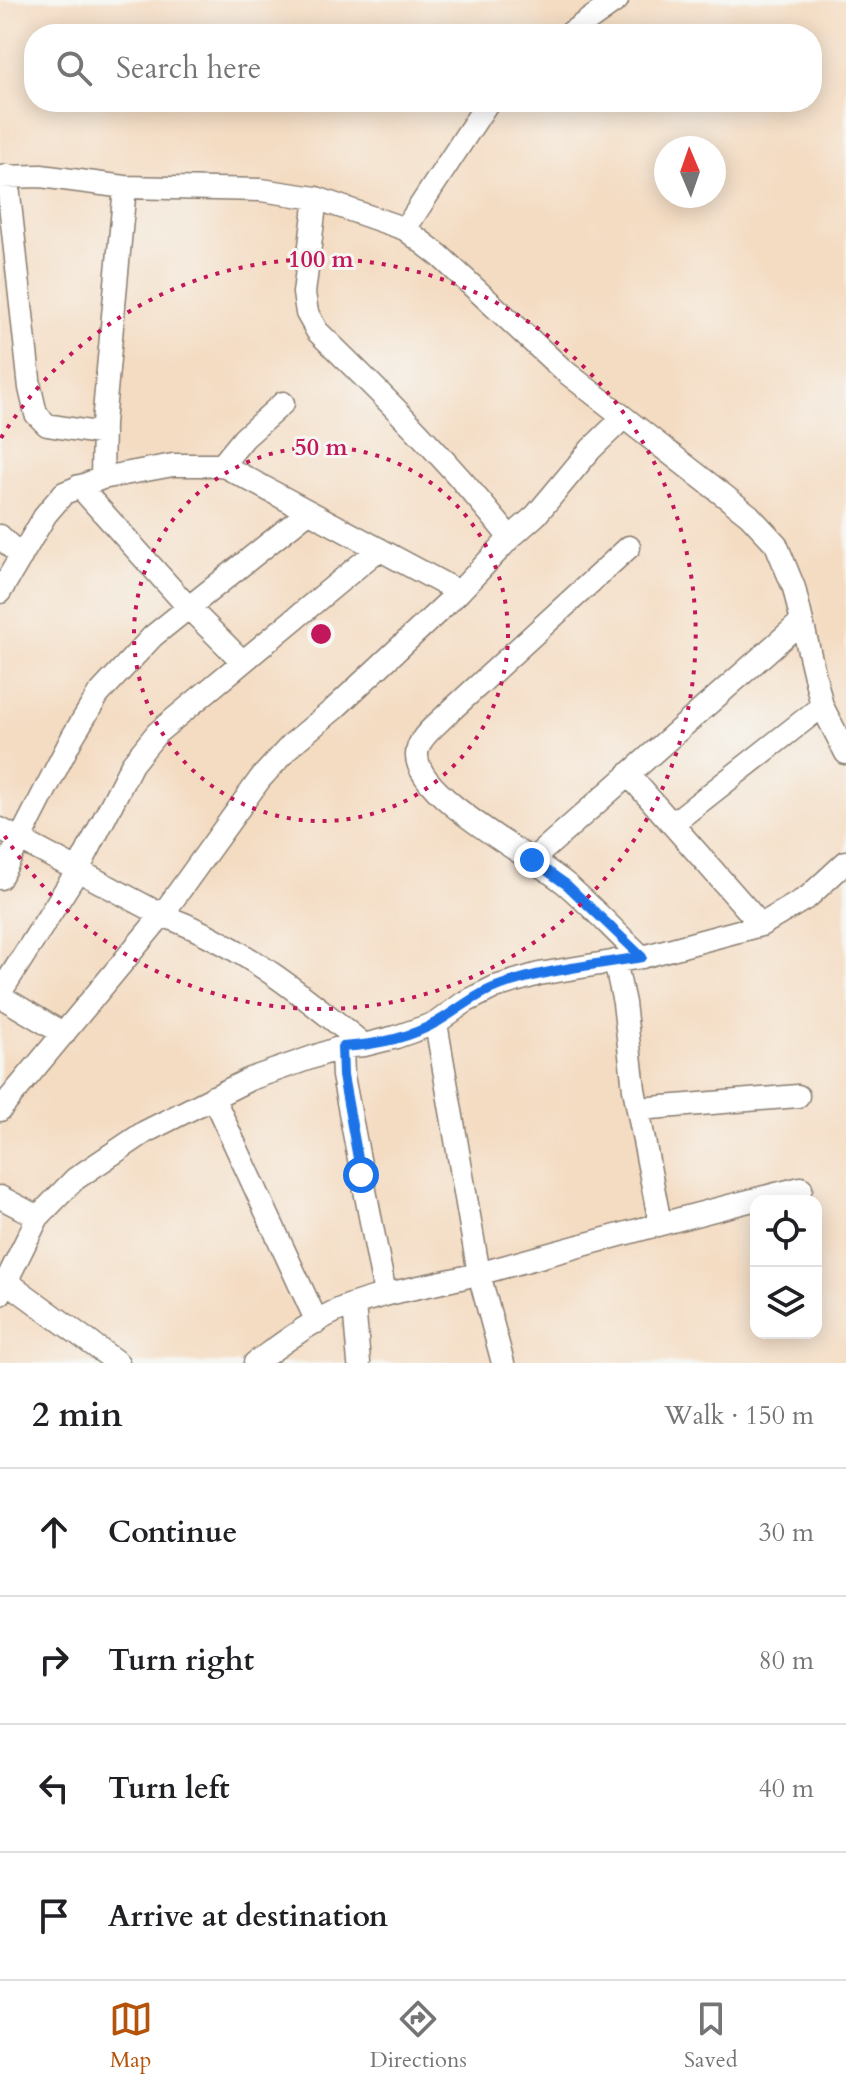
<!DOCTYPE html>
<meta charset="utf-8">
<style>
:root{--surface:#fff;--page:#f2f2f2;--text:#202124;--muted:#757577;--line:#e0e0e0;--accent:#b45309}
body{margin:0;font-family:Cardo,serif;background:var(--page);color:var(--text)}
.controls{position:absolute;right:24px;bottom:24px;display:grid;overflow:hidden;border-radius:16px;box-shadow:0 4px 20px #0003}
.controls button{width:72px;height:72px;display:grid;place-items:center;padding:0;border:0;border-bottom:2px solid var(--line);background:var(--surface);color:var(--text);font:40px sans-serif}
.compass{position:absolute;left:654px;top:136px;width:72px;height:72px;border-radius:50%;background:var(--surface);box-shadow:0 4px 20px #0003;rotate:358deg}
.stop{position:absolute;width:24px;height:24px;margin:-18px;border:6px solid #1a73e8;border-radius:50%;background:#fff}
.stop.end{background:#1a73e8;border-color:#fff;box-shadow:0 2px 8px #0008}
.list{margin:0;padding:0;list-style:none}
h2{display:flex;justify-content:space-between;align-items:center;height:104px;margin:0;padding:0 32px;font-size:34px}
h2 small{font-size:26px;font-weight:400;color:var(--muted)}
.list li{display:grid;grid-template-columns:52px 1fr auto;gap:24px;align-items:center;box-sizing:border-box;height:128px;padding:0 32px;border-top:2px solid var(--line)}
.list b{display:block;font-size:30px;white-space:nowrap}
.list em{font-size:26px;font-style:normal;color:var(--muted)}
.icon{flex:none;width:44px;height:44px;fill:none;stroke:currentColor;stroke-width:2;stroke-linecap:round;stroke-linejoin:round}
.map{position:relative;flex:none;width:846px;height:1363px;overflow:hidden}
.search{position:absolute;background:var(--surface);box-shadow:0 4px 20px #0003;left:24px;right:24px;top:24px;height:88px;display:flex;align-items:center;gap:20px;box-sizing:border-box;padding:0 28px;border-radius:32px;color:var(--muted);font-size:30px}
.sheet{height:616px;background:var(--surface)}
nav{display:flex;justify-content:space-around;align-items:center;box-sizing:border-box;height:112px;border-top:2px solid var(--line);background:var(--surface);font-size:22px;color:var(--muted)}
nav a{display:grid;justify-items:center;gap:4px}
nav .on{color:var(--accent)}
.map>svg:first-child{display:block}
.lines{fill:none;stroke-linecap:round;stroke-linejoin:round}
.minor-casing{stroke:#887c6f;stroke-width:25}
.minor{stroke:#fff;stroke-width:22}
.route{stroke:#1a73e8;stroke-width:10}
.ring{fill:none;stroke:#c2185b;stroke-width:4;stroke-dasharray:4 8}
.centre{fill:#c2185b;stroke:#f6f6f2;stroke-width:4}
.ring-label{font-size:24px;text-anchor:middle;font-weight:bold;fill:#c2185b;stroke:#f6f6f2;stroke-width:6;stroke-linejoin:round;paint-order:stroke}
</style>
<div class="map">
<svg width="846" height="1363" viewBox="0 0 846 1363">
<rect width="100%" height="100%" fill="#f6f6f2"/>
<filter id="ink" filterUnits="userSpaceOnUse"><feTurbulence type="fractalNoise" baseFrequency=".0125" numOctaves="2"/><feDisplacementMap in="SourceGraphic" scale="16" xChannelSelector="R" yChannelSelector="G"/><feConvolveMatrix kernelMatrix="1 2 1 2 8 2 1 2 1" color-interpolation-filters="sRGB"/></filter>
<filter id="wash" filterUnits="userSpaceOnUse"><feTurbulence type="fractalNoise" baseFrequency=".006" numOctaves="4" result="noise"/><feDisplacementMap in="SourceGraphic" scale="32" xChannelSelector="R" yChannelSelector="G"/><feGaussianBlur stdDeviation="1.8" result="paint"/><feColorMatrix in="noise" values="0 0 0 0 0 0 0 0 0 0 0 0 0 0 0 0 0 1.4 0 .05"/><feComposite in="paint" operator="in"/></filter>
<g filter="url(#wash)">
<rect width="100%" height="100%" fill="#f4dcc2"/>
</g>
<g filter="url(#ink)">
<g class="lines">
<g class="minor-casing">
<path id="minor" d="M569,34L617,0
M7,176L30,388L36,414L47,425L103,434
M0,177L41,176L125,187L261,190L316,198L405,229L440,256L562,369L749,515L776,544L794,588L822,706L846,753
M316,198L304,293L307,313L317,331C386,398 450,462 510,538
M405,229L488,102
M222,465L244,438L283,403
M102,478L103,423L125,187
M79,486L189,608L242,661
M0,536L21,557
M629,547L445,716C434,727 417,739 417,755C416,797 534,857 566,884C593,907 616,933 642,957
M0,592L46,514L64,493L102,478L173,465H222L459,592
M628,774L761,925
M672,824L822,706
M0,829L162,915C240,944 301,993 364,1045
M532,860L802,621
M0,878L73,736L98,695L153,636L307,513
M615,961L624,1003L634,1089L660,1223
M0,993L78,870L132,764L157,733L379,549
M0,996L64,1034
M436,1023L479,1274L503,1363
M342,1047L343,1076L385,1294
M213,1097L317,1322
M639,1109L798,1096
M0,1110L162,915L260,779L292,744L334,709L459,592L510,538L536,515L591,449L623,418
M0,1197L38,1217
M6,1281L118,1363
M0,1294L38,1217L75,1179L145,1132L250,1079L342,1047L364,1045L396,1037L436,1023L465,1002L495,987L539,974L642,957L761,925L808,897L846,862
M354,1304L359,1363
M255,1363C283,1343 311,1321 343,1308C392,1289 445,1284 496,1269C597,1241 699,1213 801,1188"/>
</g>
<use href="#minor" class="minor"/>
</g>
</g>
<g class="lines" filter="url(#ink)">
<path class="route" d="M361,1175L343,1076L342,1047C373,1045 410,1038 437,1022C457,1011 474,995 496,987C542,970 593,965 642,957L567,885L532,860"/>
</g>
<g class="ring">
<circle cx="321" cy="634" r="187"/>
<path d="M1 438A375 375 0 1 1 1 830"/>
</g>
<circle cx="321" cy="634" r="12" class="centre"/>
<g class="ring-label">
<text x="321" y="267">100 m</text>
<text x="321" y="455">50 m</text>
</g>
</svg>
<div class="controls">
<button><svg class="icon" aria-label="locate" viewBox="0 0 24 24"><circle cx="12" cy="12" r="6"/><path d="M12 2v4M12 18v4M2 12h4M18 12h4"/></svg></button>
<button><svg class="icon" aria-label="layers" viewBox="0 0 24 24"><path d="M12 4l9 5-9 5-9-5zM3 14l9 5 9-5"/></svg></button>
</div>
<svg class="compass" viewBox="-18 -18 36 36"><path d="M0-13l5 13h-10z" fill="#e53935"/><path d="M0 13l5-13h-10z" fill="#757577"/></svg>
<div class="stop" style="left:361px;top:1175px"></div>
<div class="stop end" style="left:532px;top:860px"></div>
<div class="search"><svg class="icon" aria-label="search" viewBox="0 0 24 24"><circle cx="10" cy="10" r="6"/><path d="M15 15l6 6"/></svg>Search here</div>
</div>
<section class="sheet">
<h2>2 min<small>Walk · 150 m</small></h2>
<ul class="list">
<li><svg class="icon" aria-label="ahead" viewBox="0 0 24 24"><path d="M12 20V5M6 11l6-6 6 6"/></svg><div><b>Continue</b></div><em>30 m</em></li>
<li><svg class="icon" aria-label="right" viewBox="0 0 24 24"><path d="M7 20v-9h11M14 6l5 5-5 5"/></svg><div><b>Turn right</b></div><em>80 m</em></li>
<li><svg class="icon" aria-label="left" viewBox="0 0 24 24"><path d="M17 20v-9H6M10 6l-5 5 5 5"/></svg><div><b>Turn left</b></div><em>40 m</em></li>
<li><svg class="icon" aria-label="arrive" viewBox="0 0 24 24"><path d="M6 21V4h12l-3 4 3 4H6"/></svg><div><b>Arrive at destination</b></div></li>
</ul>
</section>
<nav>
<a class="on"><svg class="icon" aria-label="map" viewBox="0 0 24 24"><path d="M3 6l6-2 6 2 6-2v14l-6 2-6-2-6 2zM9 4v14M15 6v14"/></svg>Map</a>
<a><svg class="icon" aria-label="directions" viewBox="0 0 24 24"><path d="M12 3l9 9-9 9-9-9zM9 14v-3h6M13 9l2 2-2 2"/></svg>Directions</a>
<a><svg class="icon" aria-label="saved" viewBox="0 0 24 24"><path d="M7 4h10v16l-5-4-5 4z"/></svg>Saved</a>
</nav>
